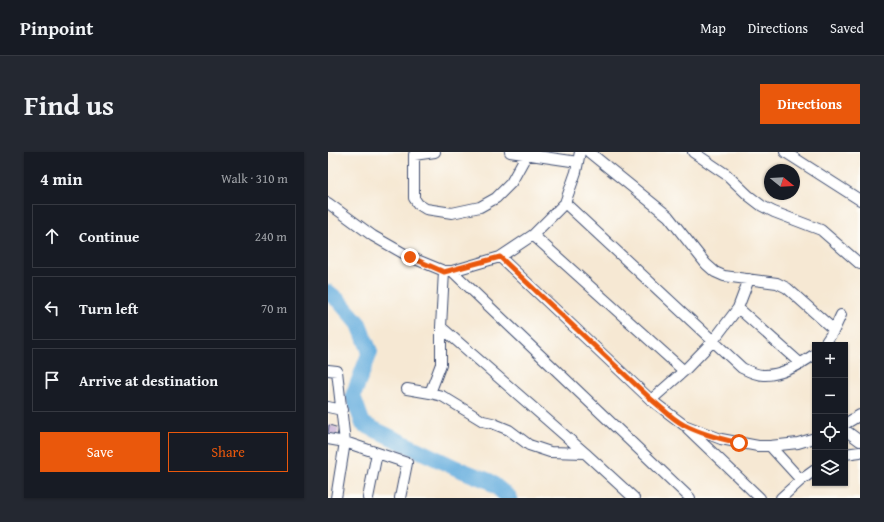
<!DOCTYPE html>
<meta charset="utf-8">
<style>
:root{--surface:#171b24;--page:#242831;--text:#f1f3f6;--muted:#9ea1a6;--line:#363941;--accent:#ea580c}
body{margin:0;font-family:"Gentium Book Plus",serif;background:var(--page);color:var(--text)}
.controls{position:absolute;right:12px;bottom:12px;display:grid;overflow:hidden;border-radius:0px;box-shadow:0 1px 3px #0004}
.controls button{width:36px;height:36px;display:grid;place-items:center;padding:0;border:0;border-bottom:1px solid var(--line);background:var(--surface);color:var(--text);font:20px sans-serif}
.compass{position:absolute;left:436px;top:12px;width:36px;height:36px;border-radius:50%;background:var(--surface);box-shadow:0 1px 3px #0004;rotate:108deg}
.stop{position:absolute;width:12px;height:12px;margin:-9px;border:3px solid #ea580c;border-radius:50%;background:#fff}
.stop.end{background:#ea580c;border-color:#fff;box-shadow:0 1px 4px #0008}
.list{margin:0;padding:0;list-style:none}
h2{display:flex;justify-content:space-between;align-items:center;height:52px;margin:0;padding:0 16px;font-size:17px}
h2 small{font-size:13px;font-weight:400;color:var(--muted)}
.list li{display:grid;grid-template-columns:26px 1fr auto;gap:12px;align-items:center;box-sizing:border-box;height:64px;margin:0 8px 8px;padding:0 8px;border:1px solid var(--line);border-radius:0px}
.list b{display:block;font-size:15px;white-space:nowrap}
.list em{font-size:13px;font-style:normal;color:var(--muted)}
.actions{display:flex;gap:8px;padding:12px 16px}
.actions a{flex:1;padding:9px 0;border:1px solid var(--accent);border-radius:0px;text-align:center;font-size:14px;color:var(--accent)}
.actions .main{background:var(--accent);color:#fff}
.icon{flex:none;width:22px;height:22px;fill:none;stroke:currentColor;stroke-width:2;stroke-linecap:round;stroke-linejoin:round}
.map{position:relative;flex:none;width:532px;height:346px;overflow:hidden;border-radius:0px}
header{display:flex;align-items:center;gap:24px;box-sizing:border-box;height:56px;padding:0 20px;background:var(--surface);border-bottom:1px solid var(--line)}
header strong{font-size:19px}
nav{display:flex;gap:22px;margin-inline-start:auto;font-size:14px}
.intro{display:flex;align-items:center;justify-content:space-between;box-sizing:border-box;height:96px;padding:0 24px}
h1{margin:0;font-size:28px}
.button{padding:10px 18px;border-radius:0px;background:var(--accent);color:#fff;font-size:14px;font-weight:700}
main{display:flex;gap:24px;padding:0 24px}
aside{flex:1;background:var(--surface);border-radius:0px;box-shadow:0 1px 3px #0004}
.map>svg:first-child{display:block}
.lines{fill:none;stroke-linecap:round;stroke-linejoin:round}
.river{stroke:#67afde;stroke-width:16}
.building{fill:#bea2cf}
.street-casing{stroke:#3c4b70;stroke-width:12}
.street{stroke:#fff;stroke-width:10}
.route{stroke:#ea580c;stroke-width:5}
</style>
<header>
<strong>Pinpoint</strong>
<nav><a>Map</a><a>Directions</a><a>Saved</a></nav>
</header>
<div class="intro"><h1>Find us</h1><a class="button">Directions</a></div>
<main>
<aside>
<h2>4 min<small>Walk · 310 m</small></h2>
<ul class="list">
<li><svg class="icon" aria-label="ahead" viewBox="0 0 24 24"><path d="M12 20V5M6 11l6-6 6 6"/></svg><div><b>Continue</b></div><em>240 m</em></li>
<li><svg class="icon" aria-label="left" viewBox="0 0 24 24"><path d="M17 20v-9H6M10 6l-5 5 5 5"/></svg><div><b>Turn left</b></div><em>70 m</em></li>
<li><svg class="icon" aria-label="arrive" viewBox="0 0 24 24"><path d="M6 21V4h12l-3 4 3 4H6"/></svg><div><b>Arrive at destination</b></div></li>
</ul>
<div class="actions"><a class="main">Save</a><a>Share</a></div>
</aside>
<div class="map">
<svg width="532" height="346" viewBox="0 0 532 346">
<rect width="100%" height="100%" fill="#fdfcf7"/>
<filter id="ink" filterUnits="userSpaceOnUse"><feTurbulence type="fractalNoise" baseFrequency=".025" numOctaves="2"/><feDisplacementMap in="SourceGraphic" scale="8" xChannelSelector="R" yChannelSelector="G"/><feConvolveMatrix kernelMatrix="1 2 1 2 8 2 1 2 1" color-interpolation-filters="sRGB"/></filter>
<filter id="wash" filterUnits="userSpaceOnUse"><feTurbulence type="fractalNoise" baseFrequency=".012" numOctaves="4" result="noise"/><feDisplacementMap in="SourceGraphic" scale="16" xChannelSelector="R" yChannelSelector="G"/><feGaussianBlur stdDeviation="0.9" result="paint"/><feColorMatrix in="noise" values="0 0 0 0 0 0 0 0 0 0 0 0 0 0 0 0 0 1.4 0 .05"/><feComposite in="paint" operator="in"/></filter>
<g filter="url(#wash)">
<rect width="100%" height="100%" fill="#f6e8d3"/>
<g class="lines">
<path class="river" d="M0,140L11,149L31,172L42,200L25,244L35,272L128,316L161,329L182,346"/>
</g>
<g id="blocks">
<path class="building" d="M1,273L11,276L9,284L0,282Z"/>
</g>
</g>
<g filter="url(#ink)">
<use href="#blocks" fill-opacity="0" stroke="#3c4b70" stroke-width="1"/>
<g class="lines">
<g class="street-casing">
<path id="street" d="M107,0L86,3V46L90,52L98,57L124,61L152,55L168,46L183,31L199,2
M182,0L250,10
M261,0L340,64L378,112L387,120L396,124L449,131L459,136L506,178
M365,0L399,23L421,44L434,54L446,60L493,78L532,112
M457,0L532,48
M0,51L45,84L82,105L116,119H124L172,105L205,83L237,51L248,20L252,0
M237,51L414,216C420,219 429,223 435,223C454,224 473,212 487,202
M205,83L356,219
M172,105L323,248L356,273L393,287L430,294H442L470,291L487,286
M124,119L362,346
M410,156L421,127
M113,175L257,301L306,346
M496,193L506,178L513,163
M0,218L9,219L17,290L79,311L72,346
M79,237L102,241L114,244L155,269L164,271L181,278L201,293L222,300L257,301
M102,241L113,212V175L116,119
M323,248L356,219L385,189L410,156L473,212
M0,255L14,258
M517,272L532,263
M360,277L432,346
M517,278L532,289
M0,287L17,290L8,346
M442,294L473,328
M517,302L532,300
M40,346L49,301
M453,346L473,328L487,318"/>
</g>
<use href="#street" class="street"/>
</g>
</g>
<g class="lines" filter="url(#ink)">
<path class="route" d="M82,105L116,120L172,105L324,248C334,256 344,267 356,273C373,282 393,287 411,291"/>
</g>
</svg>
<div class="controls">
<button>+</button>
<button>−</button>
<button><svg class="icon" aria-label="locate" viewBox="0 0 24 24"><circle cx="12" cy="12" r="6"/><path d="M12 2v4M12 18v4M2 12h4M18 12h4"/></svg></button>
<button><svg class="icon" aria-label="layers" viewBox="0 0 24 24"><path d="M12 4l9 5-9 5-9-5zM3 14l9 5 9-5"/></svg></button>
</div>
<svg class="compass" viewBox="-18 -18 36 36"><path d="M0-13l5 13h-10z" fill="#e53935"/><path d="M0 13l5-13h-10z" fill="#9ea1a6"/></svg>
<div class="stop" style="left:411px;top:291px"></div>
<div class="stop end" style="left:82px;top:105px"></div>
</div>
</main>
